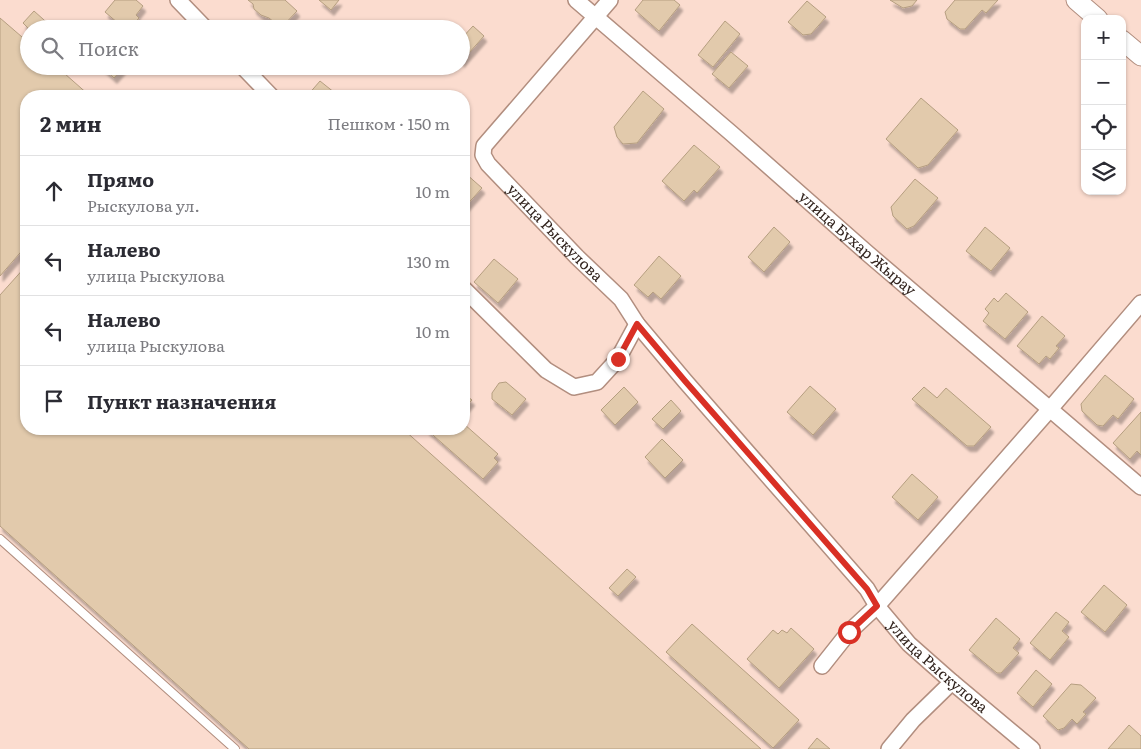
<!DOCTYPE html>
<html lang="ru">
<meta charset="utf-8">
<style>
:root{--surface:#fff;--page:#f7f7f7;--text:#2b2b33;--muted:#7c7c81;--line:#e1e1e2}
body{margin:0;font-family:Literata,serif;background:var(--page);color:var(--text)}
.controls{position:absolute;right:15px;top:15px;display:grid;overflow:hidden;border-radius:10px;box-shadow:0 1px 4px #0004}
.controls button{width:45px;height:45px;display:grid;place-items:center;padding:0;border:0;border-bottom:1px solid var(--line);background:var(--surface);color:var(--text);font:25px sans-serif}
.stop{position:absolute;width:15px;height:15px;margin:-11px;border:4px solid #d93025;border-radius:50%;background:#fff}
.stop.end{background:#d93025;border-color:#fff;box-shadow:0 1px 5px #0008}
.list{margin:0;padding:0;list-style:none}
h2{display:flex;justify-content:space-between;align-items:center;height:65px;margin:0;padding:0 20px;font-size:21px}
h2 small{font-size:16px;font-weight:400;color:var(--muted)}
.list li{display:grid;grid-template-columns:32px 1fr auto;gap:15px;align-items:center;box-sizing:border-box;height:70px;padding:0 20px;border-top:1px solid var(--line)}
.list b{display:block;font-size:19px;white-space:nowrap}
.list p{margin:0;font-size:16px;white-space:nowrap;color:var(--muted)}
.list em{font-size:16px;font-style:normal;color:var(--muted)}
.icon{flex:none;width:28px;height:28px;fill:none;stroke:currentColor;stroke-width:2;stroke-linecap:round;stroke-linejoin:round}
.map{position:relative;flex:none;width:1141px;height:749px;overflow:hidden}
.search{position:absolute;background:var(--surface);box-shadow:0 1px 4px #0004;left:20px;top:20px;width:450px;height:55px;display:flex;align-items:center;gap:12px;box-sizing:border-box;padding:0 18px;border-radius:28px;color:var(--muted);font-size:19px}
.panel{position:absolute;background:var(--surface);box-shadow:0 1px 4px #0004;left:20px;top:90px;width:450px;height:345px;border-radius:20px}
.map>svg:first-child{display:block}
.building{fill:#e2caac;stroke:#b59e80;filter:url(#shadow)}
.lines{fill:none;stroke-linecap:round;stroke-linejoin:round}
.service-casing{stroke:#b28e7f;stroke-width:10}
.minor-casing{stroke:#b28e7f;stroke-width:18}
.tertiary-casing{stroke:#b28e7f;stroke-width:21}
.service{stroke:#fff;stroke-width:8}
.minor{stroke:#fff;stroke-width:15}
.tertiary{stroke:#fff;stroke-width:19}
.route{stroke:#d93025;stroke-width:6}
.labels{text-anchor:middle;stroke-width:5;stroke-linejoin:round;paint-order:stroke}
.street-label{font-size:15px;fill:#32241e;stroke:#fbdccf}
</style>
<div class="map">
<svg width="1141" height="749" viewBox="0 0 1141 749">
<defs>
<filter id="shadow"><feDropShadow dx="3" dy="5.5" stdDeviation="1" flood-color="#0004"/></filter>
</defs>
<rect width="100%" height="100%" fill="#fbdccf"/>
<path class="building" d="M115,0H136L143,6L136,15L139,18L130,28L128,26L125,29L105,12Z
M248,0H285L297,11L281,28L269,18L261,15L254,9L253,4Z
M319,0H339L331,10Z
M643,0H674L680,5L659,31L635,10Z
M890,0H917L912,6L903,8Z
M955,0H998L986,13L982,10L965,29H960L947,19L945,12Z
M807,1L826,17L811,34L803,35L788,22Z
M34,11L53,28V29H29L23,23Z
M0,18L29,43V66H56L90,96H26V246L0,276Z
M725,21L740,34L713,67L698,55Z
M473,26L484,36L461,62V39Z
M731,52L748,66L729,88L712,74Z
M101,66H125L114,78Z
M320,81L335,93L333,96H307Z
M643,91L664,109L637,143L623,144L617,137L614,127Z
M921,98L958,130L928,165L918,168L886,139Z
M694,145L720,167L697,193L694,190L684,201L662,181Z
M465,173L482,188L464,208V174Z
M915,179L938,198L914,226L907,229L893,216L891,207Z
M774,227L790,242L764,272L748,257Z
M985,227L1010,248L991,271L966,251Z
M659,256L681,276L661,299L653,292L648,297L634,285Z
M494,259L518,279L498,303L474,282Z
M26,266V429H403L761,749H249L0,526V295Z
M1006,293L1028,312L1005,339L983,321L989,313L985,309L994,298L998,302Z
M1042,316L1065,336L1056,346L1059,348L1050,359L1046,356L1039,364L1017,346Z
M1105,375L1134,399L1118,419L1113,415L1103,426L1097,425L1082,411L1081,404Z
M506,382L526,399L512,415L492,399V393L499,383Z
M810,386L836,409L813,435L787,412Z
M624,387L638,402L615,425L601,410Z
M924,387L937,398L946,388L991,427L974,446H967L912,399Z
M464,394L472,400L464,409Z
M671,400L681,411L663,429L652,419Z
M1141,412V455L1137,451L1130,459L1113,443Z
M464,424L498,454L494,458L498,462L483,479L426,429H464Z
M662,439L683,460L665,478L645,457Z
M912,474L938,497L918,520L892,497Z
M627,569L636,577L618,596L609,588Z
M1104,585L1127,605L1105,632L1081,612Z
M1056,612L1069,622L1062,631L1069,637L1050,660L1030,643Z
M996,618L1020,639L1013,648L1019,653L1001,673H997L969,650Z
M692,624L799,720L773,748L666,652Z
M791,628L814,649L779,688L747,659L773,630L778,634L782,630L787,633Z
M1036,670L1052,684L1033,707L1017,693Z
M1071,684L1081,685L1096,698L1083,712L1086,714L1077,724L1072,719L1064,728L1058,730L1043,716Z
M1129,725L1141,736V749H1108Z
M817,738L830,749H808Z"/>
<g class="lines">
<g class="service-casing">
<path id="service" d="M0,539L235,749"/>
</g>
<g class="minor-casing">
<g id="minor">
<path d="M178,0L206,29"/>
<path id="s1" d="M576,0L731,133L866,252L1141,487"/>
<path id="s2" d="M610,0L484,146L483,155L488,164L577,257L621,299L637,324L685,381L867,589L877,606L909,644L952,682L1032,749"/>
<path d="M242,66L271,96"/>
<path d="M464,289L546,370L574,387L597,382L618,359L637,324"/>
<path d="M822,666L849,632L877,606L1050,409L1141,303"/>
<path d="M889,749L913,720L952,682"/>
</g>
</g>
<g class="tertiary-casing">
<path id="tertiary" d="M1076,0L1098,19
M1122,40L1141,56"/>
</g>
<use href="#service" class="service"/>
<use href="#minor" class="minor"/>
<use href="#tertiary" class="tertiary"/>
</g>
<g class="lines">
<path class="route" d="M618,359L637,324L685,381L867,589L877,606L849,632"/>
</g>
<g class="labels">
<g class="street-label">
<text dy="5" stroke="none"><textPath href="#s2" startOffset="308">улица Рыскулова</textPath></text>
<text dy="5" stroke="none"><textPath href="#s1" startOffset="372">улица Бухар Жырау</textPath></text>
<text dy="5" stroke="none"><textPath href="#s2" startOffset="888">улица Рыскулова</textPath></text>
</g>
</g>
</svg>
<div class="controls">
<button>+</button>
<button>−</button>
<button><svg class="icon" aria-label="locate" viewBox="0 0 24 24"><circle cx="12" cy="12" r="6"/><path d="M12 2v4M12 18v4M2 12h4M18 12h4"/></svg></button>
<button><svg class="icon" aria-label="layers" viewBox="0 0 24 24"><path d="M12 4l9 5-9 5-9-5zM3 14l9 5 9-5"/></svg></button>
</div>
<div class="stop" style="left:849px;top:632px"></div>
<div class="stop end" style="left:618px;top:359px"></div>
<div class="search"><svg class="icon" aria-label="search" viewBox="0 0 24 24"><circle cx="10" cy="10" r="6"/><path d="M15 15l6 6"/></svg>Поиск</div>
<section class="panel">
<h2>2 мин<small>Пешком · 150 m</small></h2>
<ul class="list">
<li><svg class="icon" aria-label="ahead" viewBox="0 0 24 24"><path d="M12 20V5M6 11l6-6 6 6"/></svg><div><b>Прямо</b><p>Рыскулова ул.</p></div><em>10 m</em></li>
<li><svg class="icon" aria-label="left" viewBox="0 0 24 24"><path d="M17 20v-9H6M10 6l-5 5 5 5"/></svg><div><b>Налево</b><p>улица Рыскулова</p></div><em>130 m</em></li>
<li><svg class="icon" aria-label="left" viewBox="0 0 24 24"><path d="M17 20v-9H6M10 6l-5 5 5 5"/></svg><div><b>Налево</b><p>улица Рыскулова</p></div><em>10 m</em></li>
<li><svg class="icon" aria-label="arrive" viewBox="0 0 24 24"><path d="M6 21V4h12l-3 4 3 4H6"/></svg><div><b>Пункт назначения</b></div></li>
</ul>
</section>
</div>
